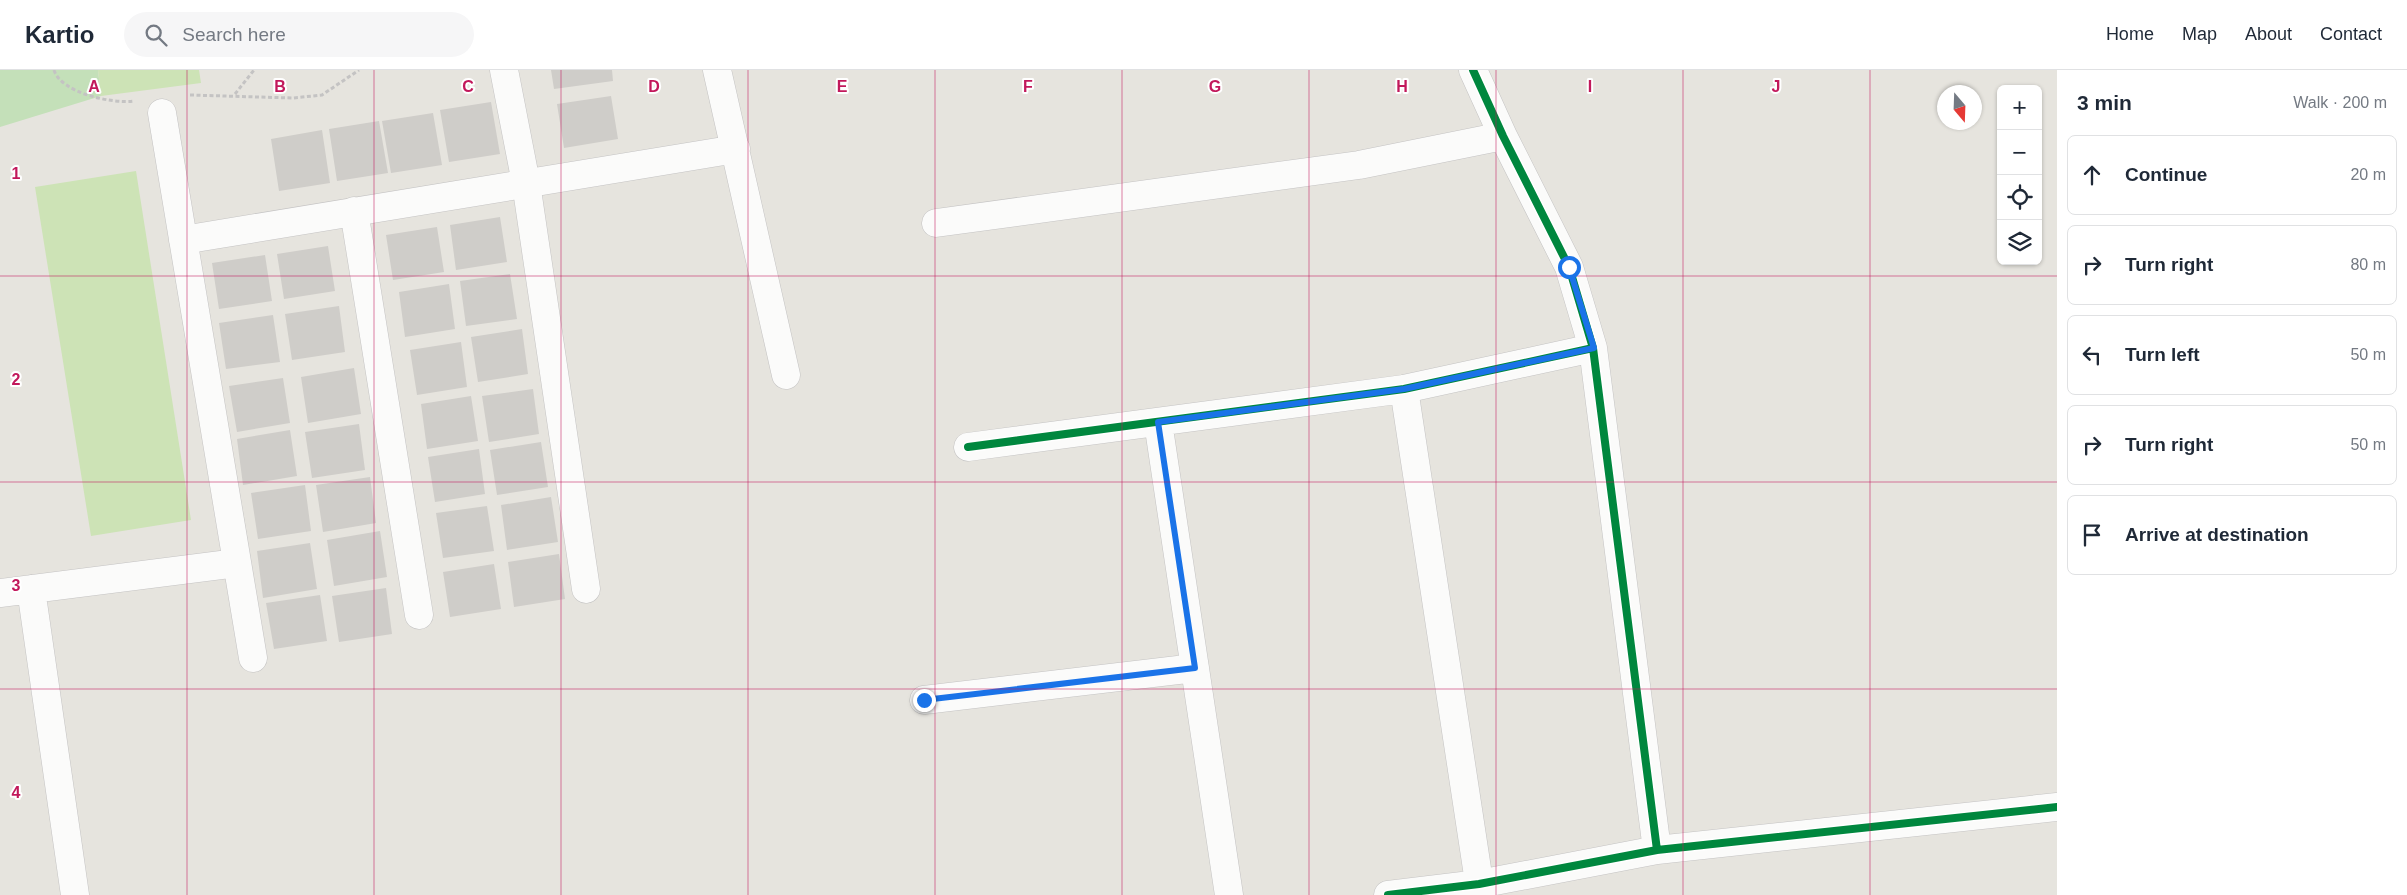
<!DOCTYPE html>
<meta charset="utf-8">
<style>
:root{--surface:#fff;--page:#f6f6f7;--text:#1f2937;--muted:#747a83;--line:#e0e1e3}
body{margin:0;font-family:Arial,sans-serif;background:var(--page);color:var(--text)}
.controls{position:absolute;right:15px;top:15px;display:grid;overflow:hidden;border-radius:8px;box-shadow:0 1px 4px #0004}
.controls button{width:45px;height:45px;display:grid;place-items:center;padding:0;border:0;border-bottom:1px solid var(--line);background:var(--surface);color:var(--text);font:25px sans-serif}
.compass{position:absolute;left:1937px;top:15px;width:45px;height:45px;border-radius:50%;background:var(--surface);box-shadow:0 1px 4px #0004;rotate:161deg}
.stop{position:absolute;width:15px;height:15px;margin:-11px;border:4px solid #1a73e8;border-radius:50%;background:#fff}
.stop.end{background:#1a73e8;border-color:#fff;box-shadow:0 1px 5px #0008}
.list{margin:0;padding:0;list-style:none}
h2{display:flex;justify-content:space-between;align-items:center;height:65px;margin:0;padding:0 20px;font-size:21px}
h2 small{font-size:16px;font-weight:400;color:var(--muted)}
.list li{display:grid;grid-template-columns:32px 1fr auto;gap:15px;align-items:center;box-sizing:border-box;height:80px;margin:0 10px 10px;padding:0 10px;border:1px solid var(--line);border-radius:8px}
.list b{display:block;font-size:19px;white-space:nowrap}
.list em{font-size:16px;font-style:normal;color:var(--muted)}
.icon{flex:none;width:28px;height:28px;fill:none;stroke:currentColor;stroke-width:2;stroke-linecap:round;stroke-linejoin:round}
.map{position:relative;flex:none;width:2057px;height:825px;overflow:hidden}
header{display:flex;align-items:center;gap:30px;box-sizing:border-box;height:70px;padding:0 25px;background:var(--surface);border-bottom:1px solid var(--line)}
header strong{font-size:24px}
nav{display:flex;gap:28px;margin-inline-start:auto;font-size:18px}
.search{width:350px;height:45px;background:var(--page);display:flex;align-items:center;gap:12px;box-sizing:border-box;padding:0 18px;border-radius:28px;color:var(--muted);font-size:19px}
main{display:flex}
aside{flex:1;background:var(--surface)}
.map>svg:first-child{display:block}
.green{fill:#c4e0b9}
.pitch{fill:#cde3b6}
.building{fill:#cfcdc9}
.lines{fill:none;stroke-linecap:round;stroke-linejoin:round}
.minor-casing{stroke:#c4c3c3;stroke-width:29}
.path{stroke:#c4c3c3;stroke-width:3;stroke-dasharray:4 2.5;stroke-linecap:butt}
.minor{stroke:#fbfbfa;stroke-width:28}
.cycleway-casing{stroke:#fff;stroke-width:11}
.cycleway{stroke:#00873e;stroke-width:8}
.route{stroke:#1a73e8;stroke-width:6}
.grid{fill:none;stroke:#c2185b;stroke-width:1;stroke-opacity:0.55}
.grid-label{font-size:16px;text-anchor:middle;font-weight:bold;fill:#c2185b;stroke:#fff;stroke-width:4;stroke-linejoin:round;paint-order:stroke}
</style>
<header>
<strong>Kartio</strong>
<div class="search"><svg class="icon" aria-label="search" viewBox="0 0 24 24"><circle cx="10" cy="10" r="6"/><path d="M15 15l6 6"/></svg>Search here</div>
<nav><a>Home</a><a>Map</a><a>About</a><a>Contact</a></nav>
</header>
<main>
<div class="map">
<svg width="2057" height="825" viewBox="0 0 2057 825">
<rect width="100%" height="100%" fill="#e6e4de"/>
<path class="green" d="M0,0H98L101,26L0,57Z"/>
<path class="pitch" d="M98,0H199L201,13L101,26Z
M136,101L191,450L91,466L35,117Z"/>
<path class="building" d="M551,0H612L613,11L554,19Z
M611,26L618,69L564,78L557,34Z
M491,32L500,84L449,92L440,40Z
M433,43L442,95L391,103L382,51Z
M379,51L388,103L337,111L329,59Z
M322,60L330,113L279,121L271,69Z
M500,147L507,192L456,200L450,155Z
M437,157L444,202L393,210L386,165Z
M328,176L335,221L284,229L277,184Z
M265,185L272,231L219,239L212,193Z
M510,204L517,249L466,256L460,211Z
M449,214L455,259L405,267L399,222Z
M339,236L345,282L292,290L285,244Z
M273,245L280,292L226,299L219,253Z
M522,259L528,304L478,312L471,267Z
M461,272L467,317L417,325L410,280Z
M354,298L361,344L308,353L301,307Z
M283,308L290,353L237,362L229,316Z
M533,319L539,364L489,372L482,326Z
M471,326L478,371L427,379L421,334Z
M359,354L365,400L312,408L305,362Z
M290,360L297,406L243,415L237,369Z
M541,372L548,417L497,425L490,380Z
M479,379L485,424L435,432L428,387Z
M370,407L376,453L323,462L316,415Z
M305,415L311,461L258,469L251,423Z
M551,427L558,472L507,480L501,435Z
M487,436L494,481L443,488L436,443Z
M380,461L387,507L334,516L327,470Z
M310,473L317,519L263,528L257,481Z
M559,484L565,529L514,537L508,492Z
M494,494L501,539L450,547L443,502Z
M386,518L392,564L339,572L332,526Z
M320,525L327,571L274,579L266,533Z"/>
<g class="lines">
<g class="minor-casing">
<path id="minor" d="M504,0L526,113L586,519
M717,0L786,305
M1473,0L1503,66L1569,197L1593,278L1657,780
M162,43L253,588
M354,141L419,545
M936,153L1359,95L1503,66
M183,170L736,79
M1404,319L1481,825
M1158,352L1229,825
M968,377L1404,319L1593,278
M31,519L75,825
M0,523L237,493
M924,630L1195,598
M1388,825L1479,814L1657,780L2057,737"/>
</g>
<path class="path" d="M54,0C61,23 112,34 134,31
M235,24L254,0
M190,25L293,28L322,25L359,0"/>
<use href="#minor" class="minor"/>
<g class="cycleway-casing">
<path id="cycleway" d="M1473,0L1503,66L1569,197L1593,278L1657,780
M968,377L1404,319L1593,278
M1388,825L1479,814L1657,780L2057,737"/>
</g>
<use href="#cycleway" class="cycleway"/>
</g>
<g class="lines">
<path class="route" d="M924,630L1195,598L1158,352L1404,319L1594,278L1569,197"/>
</g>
<path class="grid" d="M187,0V825M374,0V825M561,0V825M748,0V825M935,0V825M1122,0V825M1309,0V825M1496,0V825M1683,0V825M1870,0V825M0,206H2057M0,412H2057M0,619H2057"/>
<g class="grid-label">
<text x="94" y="22">A</text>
<text x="280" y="22">B</text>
<text x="468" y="22">C</text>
<text x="654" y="22">D</text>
<text x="842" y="22">E</text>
<text x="1028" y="22">F</text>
<text x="1215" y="22">G</text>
<text x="1402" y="22">H</text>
<text x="1590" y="22">I</text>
<text x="1776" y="22">J</text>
<text x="16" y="109">1</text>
<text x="16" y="315">2</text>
<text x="16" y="521">3</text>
<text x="16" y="728">4</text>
</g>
</svg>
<div class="controls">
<button>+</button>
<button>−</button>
<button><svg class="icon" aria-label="locate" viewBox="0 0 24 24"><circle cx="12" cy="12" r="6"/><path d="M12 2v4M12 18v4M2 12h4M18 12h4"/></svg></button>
<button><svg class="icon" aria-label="layers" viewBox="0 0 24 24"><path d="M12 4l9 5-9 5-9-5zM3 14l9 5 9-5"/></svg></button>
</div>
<svg class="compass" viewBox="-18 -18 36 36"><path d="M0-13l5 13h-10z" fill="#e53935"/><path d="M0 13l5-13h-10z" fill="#747a83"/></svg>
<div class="stop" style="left:1569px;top:197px"></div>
<div class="stop end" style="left:924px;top:630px"></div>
</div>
<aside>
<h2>3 min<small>Walk · 200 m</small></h2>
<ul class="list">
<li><svg class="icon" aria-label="ahead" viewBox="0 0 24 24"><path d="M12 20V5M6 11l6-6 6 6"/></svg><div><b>Continue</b></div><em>20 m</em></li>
<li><svg class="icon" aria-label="right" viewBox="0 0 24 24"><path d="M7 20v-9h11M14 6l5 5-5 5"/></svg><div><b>Turn right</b></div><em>80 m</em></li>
<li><svg class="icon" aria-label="left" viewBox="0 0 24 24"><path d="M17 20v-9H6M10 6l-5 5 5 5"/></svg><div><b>Turn left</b></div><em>50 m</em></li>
<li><svg class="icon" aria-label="right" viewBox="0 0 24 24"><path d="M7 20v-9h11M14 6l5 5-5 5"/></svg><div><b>Turn right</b></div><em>50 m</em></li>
<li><svg class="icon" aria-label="arrive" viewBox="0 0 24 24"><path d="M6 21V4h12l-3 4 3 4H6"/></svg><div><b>Arrive at destination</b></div></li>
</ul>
</aside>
</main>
